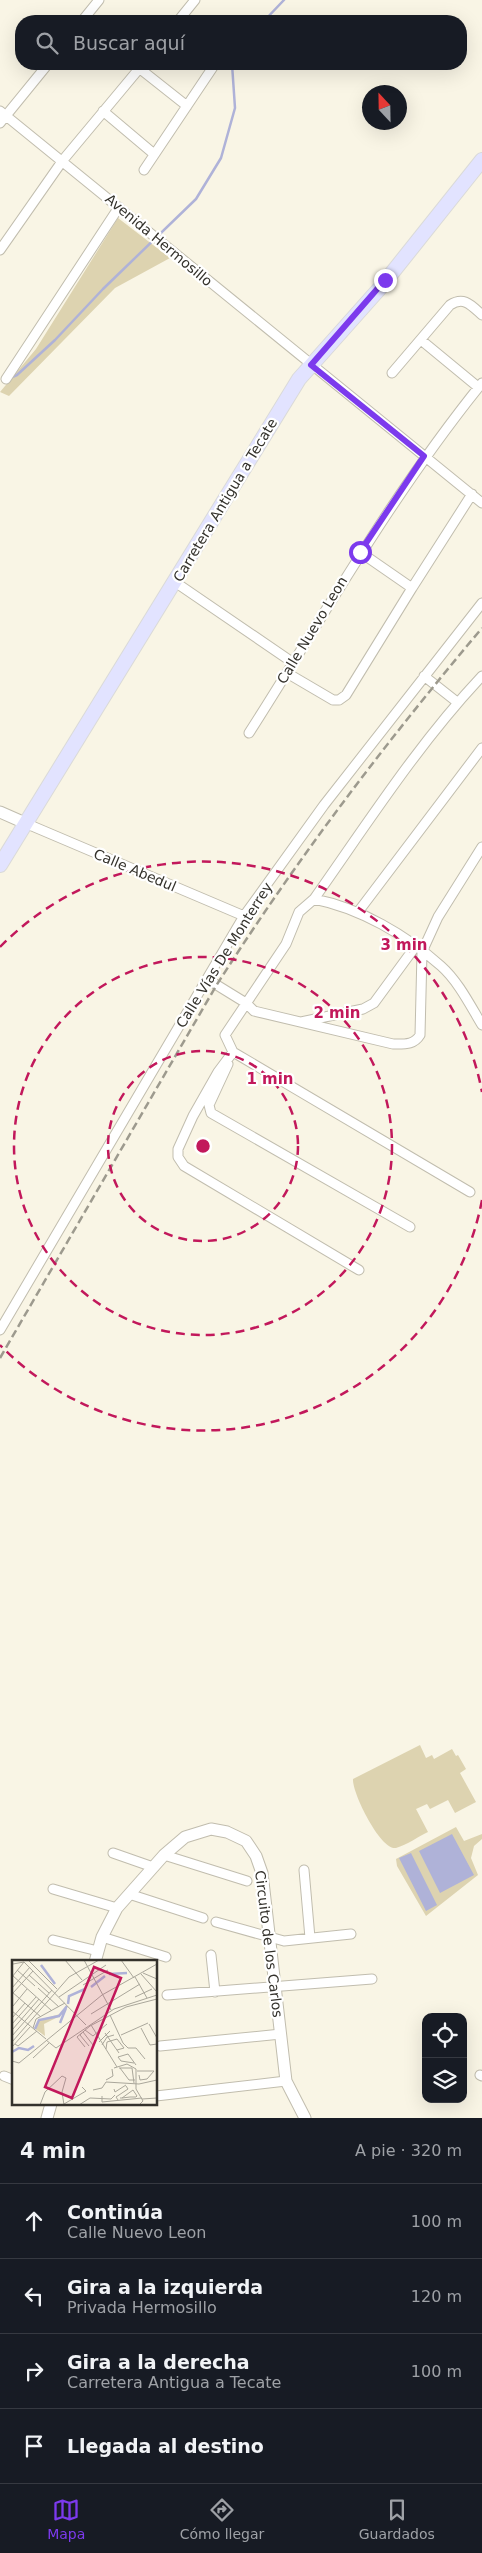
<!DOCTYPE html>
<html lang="es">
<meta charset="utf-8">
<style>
:root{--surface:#171b24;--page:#20242c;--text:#f1f3f6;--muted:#9ea1a6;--line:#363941;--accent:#7c3aed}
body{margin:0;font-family:"DejaVu Sans",sans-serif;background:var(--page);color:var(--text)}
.controls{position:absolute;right:15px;bottom:15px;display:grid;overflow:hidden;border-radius:10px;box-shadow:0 5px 20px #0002}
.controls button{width:45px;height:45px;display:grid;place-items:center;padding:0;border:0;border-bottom:1px solid var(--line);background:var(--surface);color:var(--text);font:25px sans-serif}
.compass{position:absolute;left:362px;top:85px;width:45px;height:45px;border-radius:50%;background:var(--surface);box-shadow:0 5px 20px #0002;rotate:338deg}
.stop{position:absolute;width:15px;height:15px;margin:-11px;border:4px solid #7c3aed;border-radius:50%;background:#fff}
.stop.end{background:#7c3aed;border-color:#fff;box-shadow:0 1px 5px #0008}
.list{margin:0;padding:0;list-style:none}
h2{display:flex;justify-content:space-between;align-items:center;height:65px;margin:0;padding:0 20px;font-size:21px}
h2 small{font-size:16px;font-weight:400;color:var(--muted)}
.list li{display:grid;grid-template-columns:32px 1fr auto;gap:15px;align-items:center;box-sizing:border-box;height:75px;padding:0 20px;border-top:1px solid var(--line)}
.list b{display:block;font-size:19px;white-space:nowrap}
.list p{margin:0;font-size:16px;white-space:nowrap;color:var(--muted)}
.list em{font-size:16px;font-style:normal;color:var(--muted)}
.icon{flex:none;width:28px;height:28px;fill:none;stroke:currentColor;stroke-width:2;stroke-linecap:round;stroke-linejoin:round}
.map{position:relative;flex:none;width:482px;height:2118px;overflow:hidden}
.search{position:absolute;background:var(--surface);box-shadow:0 5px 20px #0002;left:15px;right:15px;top:15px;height:55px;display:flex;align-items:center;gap:12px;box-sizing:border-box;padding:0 18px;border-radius:20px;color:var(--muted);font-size:19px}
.sheet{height:365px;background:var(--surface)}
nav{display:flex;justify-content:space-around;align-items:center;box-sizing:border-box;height:70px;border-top:1px solid var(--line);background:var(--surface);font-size:14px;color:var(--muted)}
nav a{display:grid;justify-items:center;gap:2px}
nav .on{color:var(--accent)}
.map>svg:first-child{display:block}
.green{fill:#ddd3b0}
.water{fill:#afb2d8}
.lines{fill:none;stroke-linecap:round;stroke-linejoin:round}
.stream{stroke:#afb2d8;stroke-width:2.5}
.minor-casing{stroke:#c1bdae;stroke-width:11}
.tertiary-casing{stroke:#c1bdae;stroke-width:13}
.primary-casing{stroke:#dadad9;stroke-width:16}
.minor{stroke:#fff;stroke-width:9}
.tertiary{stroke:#fff;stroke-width:11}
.primary{stroke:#e2e3ff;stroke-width:14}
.rail{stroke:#9d9a8e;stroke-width:2.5;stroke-dasharray:8 4;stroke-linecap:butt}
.route{stroke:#7c3aed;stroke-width:6}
.ring{fill:none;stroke:#c2185b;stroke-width:2.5;stroke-dasharray:9 6}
.labels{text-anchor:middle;stroke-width:4.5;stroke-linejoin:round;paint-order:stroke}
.street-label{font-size:14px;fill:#34322c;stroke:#fff}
.inset-river{fill:none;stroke:#afb2d8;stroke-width:2.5}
.inset-road{fill:none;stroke:#aaa79b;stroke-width:1}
.view{fill:#c2185b;fill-opacity:0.15;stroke:#c2185b;stroke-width:2.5}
.inset-edge{fill:none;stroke:#34322c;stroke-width:2.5}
.centre{fill:#c2185b;stroke:#fff;stroke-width:2.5}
.ring-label{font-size:15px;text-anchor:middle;font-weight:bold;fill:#c2185b;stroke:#fff;stroke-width:4.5;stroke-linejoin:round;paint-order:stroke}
</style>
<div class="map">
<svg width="482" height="2118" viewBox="0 0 482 2118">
<rect width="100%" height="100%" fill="#f9f5e5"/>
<path class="green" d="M118,218L170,258L115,288L9,396L0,392L36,349Z
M420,1745L426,1758L432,1755L434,1759L452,1749L456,1756L458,1755L466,1769L460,1773L476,1802L455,1813L448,1800L430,1809L427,1804L416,1809L428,1832C419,1836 407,1845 396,1848C381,1851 352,1793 353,1779Z
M456,1827L464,1841L482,1834V1839L474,1846L471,1858L478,1875L426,1916L397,1866L396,1859Z"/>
<path class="water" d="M452,1834L474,1875L440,1893L419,1851Z
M411,1853L437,1905L426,1911L399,1858Z"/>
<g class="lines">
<path class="stream" d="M264,21L284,0
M10,378L17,375L55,340L103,289L196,199L221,158L235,108L232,64"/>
<g class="minor-casing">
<path id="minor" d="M82,21L99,0
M178,21L195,0
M139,68L187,106
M0,111L482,503
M103,111L154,154
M0,123L48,64
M144,170L215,64
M0,250L63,160L143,64
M421,340L478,387
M392,373L450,305C464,296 471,305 482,315
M6,379L119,207
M360,552L412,588L472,494
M175,582L292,662
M287,673L333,700H339L346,695L412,588
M424,676L457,702
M249,733C325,614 393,493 482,383
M25,823L244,916
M314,899C360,908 406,935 441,966C458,981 470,1005 482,1025
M358,912L482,748
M207,979L246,1003L254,1011L393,1044C405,1044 414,1045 420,1035L422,952L438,917L482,847
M301,1022L363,1009L374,1003L415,947
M233,1052L470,1192
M228,1064L209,1105L211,1113L410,1227
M359,1270L184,1166L178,1157V1149L193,1116L218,1072L233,1052L225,1035L286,944L299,912L314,899C367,824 418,744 482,676
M0,1330L244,916L324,805L482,603
M113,1853L153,1867
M164,1855L247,1881
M304,1870L310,1938
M53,1889L117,1908
M129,1894L203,1918
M216,1922L284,1941L351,1934
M102,1937L166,1957
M53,1940L98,1951
M211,1955L215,1992
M167,1995L372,1979
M160,2046L281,2034
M480,2075L482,2076
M4,2076L14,2080
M156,2096L286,2081"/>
</g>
<g class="tertiary-casing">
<path id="tertiary" d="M0,812L25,823
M95,1962L102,1937L117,1908L164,1855L185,1837L211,1829L227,1832L246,1841L256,1856L262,1873L286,2081L305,2118
M47,2118L51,2104"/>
</g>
<g class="primary-casing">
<path id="primary" d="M0,865L299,379L380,288L482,160"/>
</g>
<use href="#minor" class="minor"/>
<use href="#tertiary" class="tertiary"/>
<use href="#primary" class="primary"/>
<path class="rail" d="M0,1358L216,986C296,860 386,742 482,628"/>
</g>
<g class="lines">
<path class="route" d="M360,552L424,456L311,365L385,280"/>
</g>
<g class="ring">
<circle cx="203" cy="1146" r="95"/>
<circle cx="203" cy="1146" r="189"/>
<path d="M482 1200A284 284 0 0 1 0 1345M0 947A284 284 0 0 1 482 1092"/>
</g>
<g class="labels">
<g class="street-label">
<text transform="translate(159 240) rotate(40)" y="5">Avenida Hermosillo</text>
<text transform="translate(225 500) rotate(-59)" y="5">Carretera Antigua a Tecate</text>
<text transform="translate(312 630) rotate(-59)" y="5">Calle Nuevo Leon</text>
<text transform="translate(135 870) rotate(23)" y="5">Calle Abedul</text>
<text transform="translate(224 955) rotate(-58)" y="5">Calle Vías De Monterrey</text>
<text transform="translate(269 1944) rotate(83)" y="5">Circuito de los Carlos</text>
</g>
</g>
<g transform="translate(12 1960)">
<rect width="145" height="145" fill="#f9f5e5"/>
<path d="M55,47L48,56L32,64L33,76L22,68L27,60L48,54Z" fill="#ddd3b0"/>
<path class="inset-river" d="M29,5L43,24M97,14L115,13M79,27L93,16M56,44L57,36L73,29M48,63L54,48M23,69L27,60L47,56L55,46M0,92L7,88L16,90L22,86"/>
<path class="inset-road" d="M16,0L45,29M53,0L70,20M72,0L99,50M109,0L122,18M1,4L12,2L74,65M5,10L23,26M131,13L145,19M129,14L145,32M0,15L40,51M17,15L37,33M0,17L12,2M123,17L135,38M71,25L96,10M0,28L18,7M26,28L47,47M0,32L29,57M1,33L21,11M47,37L94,5M123,37L140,29M1,46L15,29M0,51L34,79M79,54L128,24M98,55L111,83L116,88H124L133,99M0,58L13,43M0,64L24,37M137,64L145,78M79,65L105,107M21,68L24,59L53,43M129,68L138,85L145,84M0,70L27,39M73,70L81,76L95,64M71,72L81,85M70,73L68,75L77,86M93,73L107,93M109,75L136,63M0,76L40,30M34,80L44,88L102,49L145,35M0,82L57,17L87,0M87,82L98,71M3,84L6,86L25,71M90,85L95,77L102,75M0,87L18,67M73,87L65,77L78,66L114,47L145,39M94,89L95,82L105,79L112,88L105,90M106,97L116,94L124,105M106,97L109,101L122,103M21,98L37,83M0,101L7,103L90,35L145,4M102,108L115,104L124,109V129L131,141L127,145M107,108H120L122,123M108,108L117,120H123M125,111H142L135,119L128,120L127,115M94,120L101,116L100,109M102,129L103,132L114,125M81,130L90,128L94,122L127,124L145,120M90,136V142L130,138M108,138H110L118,137H124L125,136L121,130L110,138M130,139L145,138M106,140L104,137L116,129L114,126M52,144L74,131L70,127M28,145L33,132L50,116L54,118L50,132L52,145M67,145L78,138L99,139L103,135"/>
<path class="view" d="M82,7L109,18L60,138L33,127Z"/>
<rect width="145" height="145" class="inset-edge"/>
</g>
<circle cx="203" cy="1146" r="8" class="centre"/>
<g class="ring-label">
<text x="404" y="950">3 min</text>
<text x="337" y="1018">2 min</text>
<text x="270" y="1084">1 min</text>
</g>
</svg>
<div class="controls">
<button><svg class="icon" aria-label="locate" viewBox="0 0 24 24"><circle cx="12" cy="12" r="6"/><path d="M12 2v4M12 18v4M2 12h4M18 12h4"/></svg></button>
<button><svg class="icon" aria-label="layers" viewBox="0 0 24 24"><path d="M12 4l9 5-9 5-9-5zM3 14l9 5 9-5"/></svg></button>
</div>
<svg class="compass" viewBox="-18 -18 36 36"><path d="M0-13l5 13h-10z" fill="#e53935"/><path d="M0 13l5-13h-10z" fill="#9ea1a6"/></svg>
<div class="stop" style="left:360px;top:552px"></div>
<div class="stop end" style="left:385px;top:280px"></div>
<div class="search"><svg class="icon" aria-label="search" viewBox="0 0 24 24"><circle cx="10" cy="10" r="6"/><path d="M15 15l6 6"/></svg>Buscar aquí</div>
</div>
<section class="sheet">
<h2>4 min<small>A pie · 320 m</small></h2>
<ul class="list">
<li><svg class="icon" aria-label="ahead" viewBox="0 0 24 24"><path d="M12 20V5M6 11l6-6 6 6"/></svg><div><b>Continúa</b><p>Calle Nuevo Leon</p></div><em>100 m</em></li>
<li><svg class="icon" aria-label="left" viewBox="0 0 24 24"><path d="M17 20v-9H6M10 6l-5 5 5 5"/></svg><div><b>Gira a la izquierda</b><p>Privada Hermosillo</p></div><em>120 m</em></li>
<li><svg class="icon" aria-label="right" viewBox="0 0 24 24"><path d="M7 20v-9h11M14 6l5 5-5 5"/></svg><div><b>Gira a la derecha</b><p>Carretera Antigua a Tecate</p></div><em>100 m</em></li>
<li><svg class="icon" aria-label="arrive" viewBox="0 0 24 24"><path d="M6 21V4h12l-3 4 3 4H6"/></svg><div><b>Llegada al destino</b></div></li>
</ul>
</section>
<nav>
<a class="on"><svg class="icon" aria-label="map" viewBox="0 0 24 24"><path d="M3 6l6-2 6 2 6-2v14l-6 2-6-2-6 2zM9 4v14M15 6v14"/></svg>Mapa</a>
<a><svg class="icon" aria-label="directions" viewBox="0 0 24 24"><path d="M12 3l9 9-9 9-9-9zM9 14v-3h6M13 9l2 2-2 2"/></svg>Cómo llegar</a>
<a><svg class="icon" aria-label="saved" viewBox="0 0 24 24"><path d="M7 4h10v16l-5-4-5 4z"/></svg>Guardados</a>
</nav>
